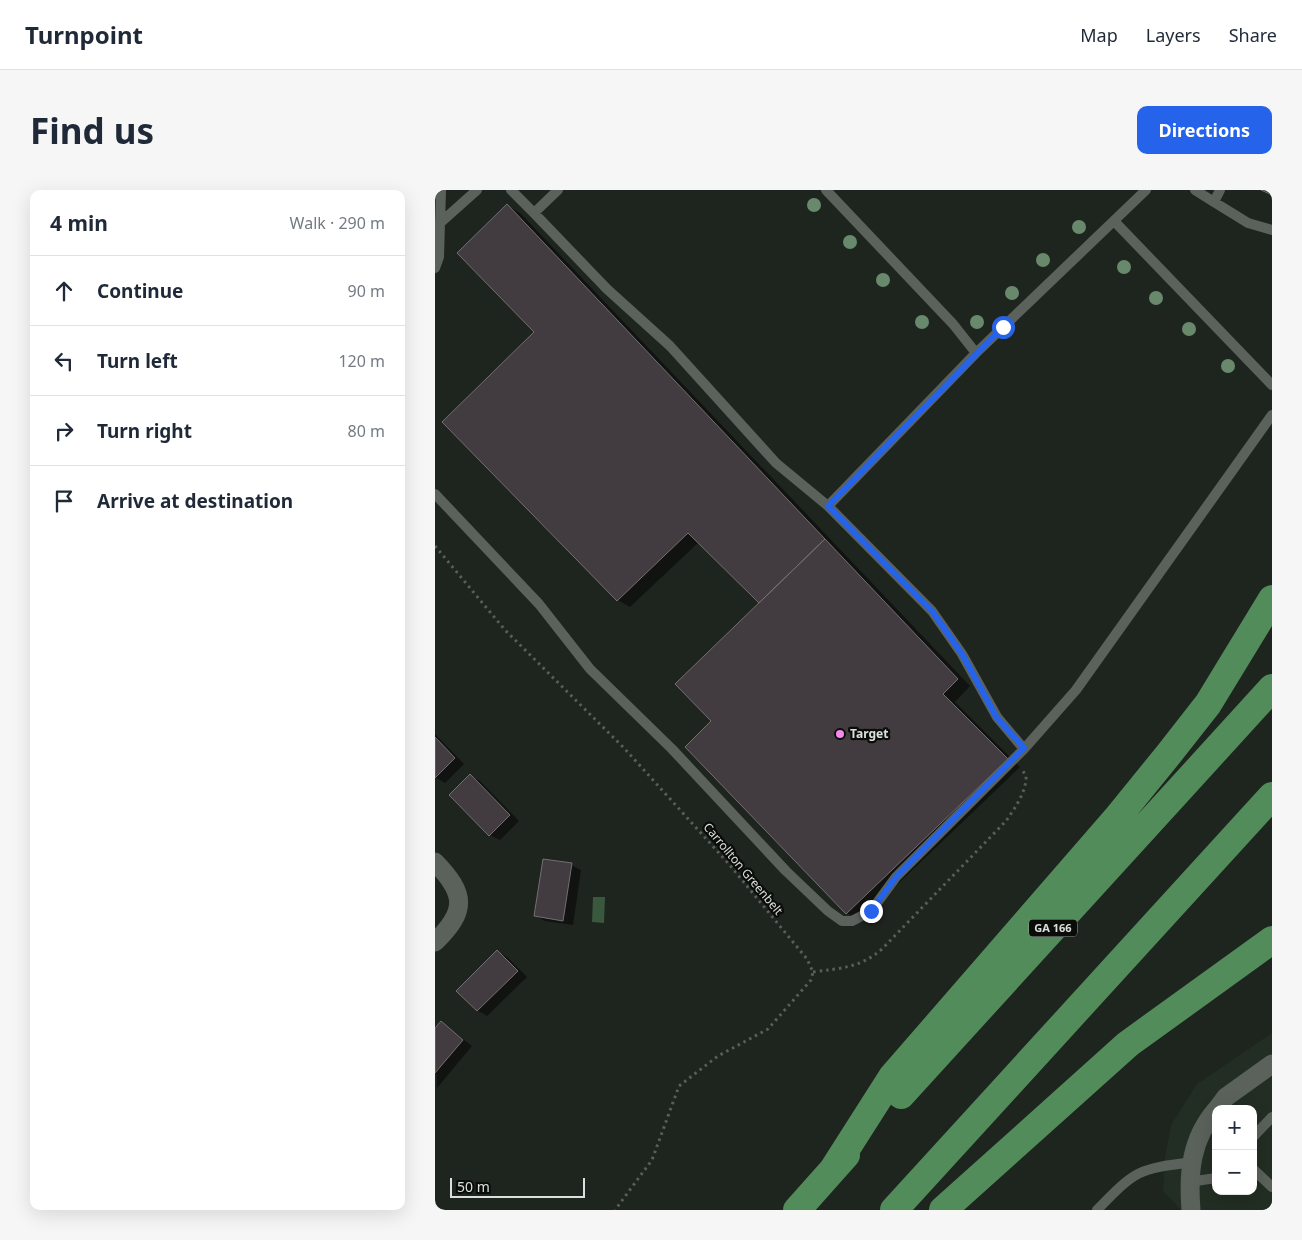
<!DOCTYPE html>
<meta charset="utf-8">
<style>
:root{--surface:#fff;--page:#f6f6f7;--text:#1f2937;--muted:#747a83;--line:#e0e1e3;--accent:#2563eb}
body{margin:0;font-family:"Noto Sans",sans-serif;background:var(--page);color:var(--text)}
.controls{position:absolute;right:15px;bottom:15px;display:grid;overflow:hidden;border-radius:10px;box-shadow:0 5px 20px #0002}
.controls button{width:45px;height:45px;display:grid;place-items:center;padding:0;border:0;border-bottom:1px solid var(--line);background:var(--surface);color:var(--text);font:25px sans-serif}
.scale{position:absolute;left:15px;bottom:12px;width:135px;box-sizing:border-box;padding-left:5px;border:2px solid #dce0dc;border-top:0;font-size:14px;line-height:18px;white-space:nowrap;color:#dce0dc;-webkit-text-stroke:4px #0a0c0a;paint-order:stroke}
.stop{position:absolute;width:15px;height:15px;margin:-11px;border:4px solid #2563eb;border-radius:50%;background:#fff}
.stop.end{background:#2563eb;border-color:#fff;box-shadow:0 1px 5px #0008}
.list{margin:0;padding:0;list-style:none}
h2{display:flex;justify-content:space-between;align-items:center;height:65px;margin:0;padding:0 20px;font-size:21px}
h2 small{font-size:16px;font-weight:400;color:var(--muted)}
.list li{display:grid;grid-template-columns:32px 1fr auto;gap:15px;align-items:center;box-sizing:border-box;height:70px;padding:0 20px;border-top:1px solid var(--line)}
.list b{display:block;font-size:19px;white-space:nowrap}
.list em{font-size:16px;font-style:normal;color:var(--muted)}
.icon{flex:none;width:28px;height:28px;fill:none;stroke:currentColor;stroke-width:2;stroke-linecap:round;stroke-linejoin:round}
.map{position:relative;flex:none;width:837px;height:1020px;overflow:hidden;border-radius:10px}
header{display:flex;align-items:center;gap:30px;box-sizing:border-box;height:70px;padding:0 25px;background:var(--surface);border-bottom:1px solid var(--line)}
header strong{font-size:24px}
nav{display:flex;gap:28px;margin-inline-start:auto;font-size:18px}
.intro{display:flex;align-items:center;justify-content:space-between;box-sizing:border-box;height:120px;padding:0 30px}
h1{margin:0;font-size:35px}
.button{padding:12px 22px;border-radius:10px;background:var(--accent);color:#fff;font-size:18px;font-weight:700}
main{display:flex;gap:30px;padding:0 30px}
aside{flex:1;background:var(--surface);border-radius:10px;box-shadow:0 5px 20px #0002}
.map>svg:first-child{display:block}
.built{fill:#222d23;fill-rule:evenodd}
.water{fill:#3a583e}
.shadow{fill:#0007}
.building{fill:#423c41;stroke:#756e74}
.lines{fill:none;stroke-linecap:round;stroke-linejoin:round}
.path{stroke:#595e59;stroke-width:3;stroke-dasharray:2.5 4;stroke-linecap:butt}
.service{stroke:#5b615b;stroke-width:10}
.minor{stroke:#5b615b;stroke-width:19}
.trunk{stroke:#538c5b;stroke-width:28}
.tree{fill:#69896c}
.route{stroke:#2563eb;stroke-width:6}
.poi-dot{fill:#f689ed;stroke:#0a0c0a;stroke-width:2}
.labels{text-anchor:middle;stroke-width:4.5;stroke-linejoin:round;paint-order:stroke}
.shield{fill:#0a0c0a;stroke:#9da09d;stroke-width:1}
.shield-label{font-size:11px;font-weight:bold;fill:#dce0dc}
.poi-label{font-size:12px;font-weight:bold;fill:#dce0dc;stroke:#0a0c0a;text-anchor:start}
.street-label{font-size:12px;fill:#dce0dc;stroke:#0a0c0a}
</style>
<header>
<strong>Turnpoint</strong>
<nav><a>Map</a><a>Layers</a><a>Share</a></nav>
</header>
<div class="intro"><h1>Find us</h1><a class="button">Directions</a></div>
<main>
<aside>
<h2>4 min<small>Walk · 290 m</small></h2>
<ul class="list">
<li><svg class="icon" aria-label="ahead" viewBox="0 0 24 24"><path d="M12 20V5M6 11l6-6 6 6"/></svg><div><b>Continue</b></div><em>90 m</em></li>
<li><svg class="icon" aria-label="left" viewBox="0 0 24 24"><path d="M17 20v-9H6M10 6l-5 5 5 5"/></svg><div><b>Turn left</b></div><em>120 m</em></li>
<li><svg class="icon" aria-label="right" viewBox="0 0 24 24"><path d="M7 20v-9h11M14 6l5 5-5 5"/></svg><div><b>Turn right</b></div><em>80 m</em></li>
<li><svg class="icon" aria-label="arrive" viewBox="0 0 24 24"><path d="M6 21V4h12l-3 4 3 4H6"/></svg><div><b>Arrive at destination</b></div></li>
</ul>
</aside>
<div class="map">
<svg width="837" height="1020" viewBox="0 0 837 1020">
<rect width="100%" height="100%" fill="#1e241e"/>
<path class="built" d="M837,843V1020H746L728,1001L730,967L736,935L762,894ZM781,919H818V1001H781Z"/>
<path class="water" d="M158,707H170L169,733L157,732Z"/>
<path class="shadow" d="M73,16L85,23L535,496L520,512L585,577L425,730L412,723L277,531L326,413L264,352L195,417L183,410L101,142Z
M0,544L29,574L10,593L0,587Z
M35,586L45,591L84,631L65,650L55,645Z
M136,675L146,680L138,735L110,731L101,726Z
M63,762L72,767L92,787L52,826L42,820Z
M6,832L37,856L2,898L0,840Z"/>
<path class="building" d="M826,0H837V5Z
M72,14L390,349L324,413L253,343L182,411L7,232L99,142L22,63Z
M390,349L523,489L508,504L573,569L411,724L250,557L276,531L240,494Z
M0,547L20,568L0,588Z
M35,584L75,625L54,646L14,605Z
M108,669L137,673L128,731L99,726Z
M62,760L83,781L42,821L21,801Z
M6,831L28,850L0,883V838Z"/>
<g class="lines">
<path class="path" d="M0,356L70,440L189,558L293,673L372,769L378,782L376,790L333,839L283,866L244,896L217,970L180,1020
M378,782C406,778 425,778 447,759L571,631C580,618 592,601 591,585L586,579"/>
<path class="service" d="M76,0L99,23
M123,0L99,23L172,99L235,156L341,273L393,316L497,421L527,464L562,527L589,559L641,500L837,225
M391,0L518,134L541,163
M760,0L779,12
M785,0L779,12L813,33L837,40
M680,32L837,195
M5,33L42,0
M0,78L4,67L6,0
M0,304L104,414L155,479L237,559L351,681L393,721L407,731H417L436,721L461,687L589,559
M393,316L541,163L711,0
M818,947L837,927
M818,979L837,997
M754,992L781,988
M662,1020C701,980 702,979 758,972"/>
<path class="minor" d="M0,672C31,704 32,721 0,752
M782,919L791,907L837,874
M756,1020C753,983 756,949 781,920"/>
<path class="trunk" d="M466,905L837,498
M399,978L457,887L681,629L733,565L773,514L837,409
M362,1020L411,965
M459,1020L837,606
M508,1020L693,854L837,750"/>
</g>
<g class="tree">
<circle cx="379" cy="15" r="7"/>
<circle cx="644" cy="37" r="7"/>
<circle cx="415" cy="52" r="7"/>
<circle cx="608" cy="70" r="7"/>
<circle cx="689" cy="77" r="7"/>
<circle cx="448" cy="90" r="7"/>
<circle cx="577" cy="103" r="7"/>
<circle cx="721" cy="108" r="7"/>
<circle cx="487" cy="132" r="7"/>
<circle cx="542" cy="132" r="7"/>
<circle cx="754" cy="139" r="7"/>
<circle cx="793" cy="176" r="7"/>
</g>
<g class="lines">
<path class="route" d="M436,721L461,687L589,558L562,528L527,464L497,421L393,316L568,137"/>
</g>
<circle class="poi-dot" cx="405" cy="544" r="5"/>
<g class="labels">
<rect class="shield" x="594" y="729.5" width="48" height="17" rx="4"/>
<g class="shield-label">
<text x="618" y="742">GA 166</text>
</g>
<g class="poi-label">
<text x="415" y="548">Target</text>
</g>
<g class="street-label">
<text transform="translate(308 679) rotate(50)" y="4">Carrollton Greenbelt</text>
</g>
</g>
</svg>
<div class="controls">
<button>+</button>
<button>−</button>
</div>
<div class="scale">50 m</div>
<div class="stop" style="left:568px;top:137px"></div>
<div class="stop end" style="left:436px;top:721px"></div>
</div>
</main>
